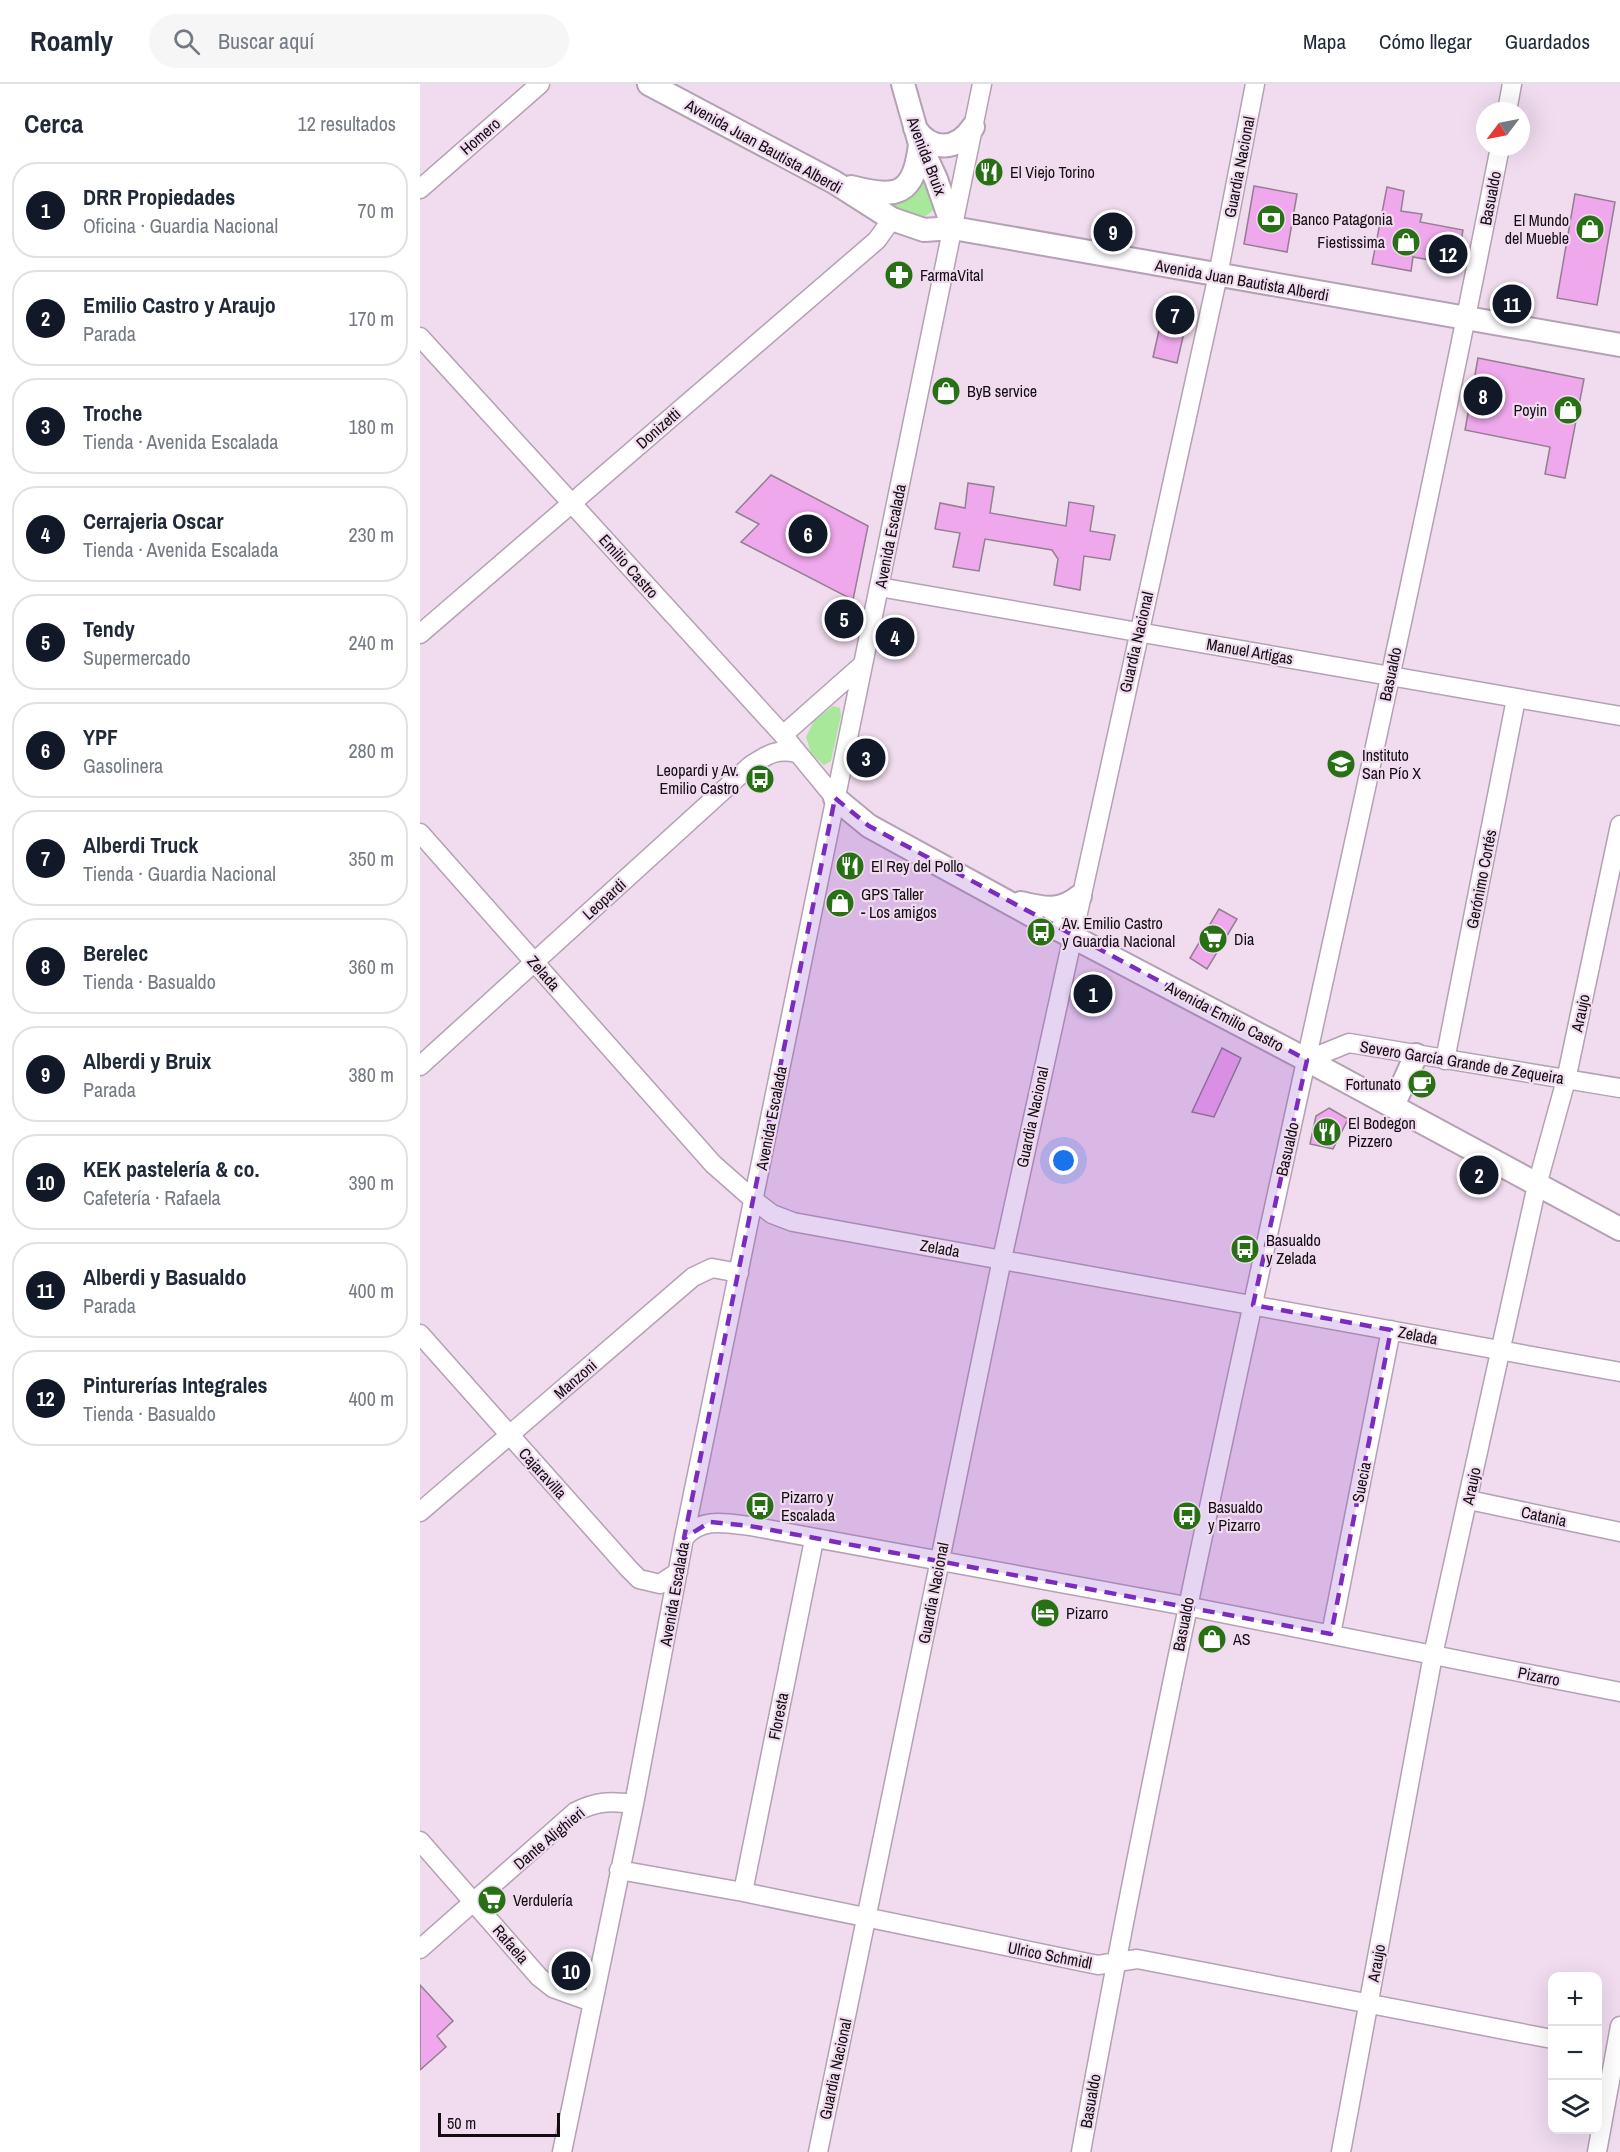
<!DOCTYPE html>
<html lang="es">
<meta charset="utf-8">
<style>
:root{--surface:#fff;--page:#f6f6f7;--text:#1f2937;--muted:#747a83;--line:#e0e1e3;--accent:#111827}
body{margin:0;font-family:"Archivo Narrow",sans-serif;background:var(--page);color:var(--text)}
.controls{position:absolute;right:18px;bottom:18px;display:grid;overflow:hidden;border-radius:12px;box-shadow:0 6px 24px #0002}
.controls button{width:54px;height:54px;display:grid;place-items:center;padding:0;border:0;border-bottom:2px solid var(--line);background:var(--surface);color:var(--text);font:30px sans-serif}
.compass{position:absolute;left:1056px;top:18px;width:54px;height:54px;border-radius:50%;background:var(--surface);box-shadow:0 6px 24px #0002;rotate:238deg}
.scale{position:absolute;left:18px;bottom:15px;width:122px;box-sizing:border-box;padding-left:6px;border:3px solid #130d13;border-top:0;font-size:16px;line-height:21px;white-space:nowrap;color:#130d13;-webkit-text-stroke:4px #f0dbef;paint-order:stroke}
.you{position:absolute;left:644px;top:1077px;width:21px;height:21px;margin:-15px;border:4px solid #fff;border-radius:50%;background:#1a73e8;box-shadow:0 0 0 9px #1a73e833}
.badge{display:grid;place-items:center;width:39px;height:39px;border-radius:50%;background:var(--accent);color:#fff;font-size:20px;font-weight:700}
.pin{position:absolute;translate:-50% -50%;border:3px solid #fff;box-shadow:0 2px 6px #0006}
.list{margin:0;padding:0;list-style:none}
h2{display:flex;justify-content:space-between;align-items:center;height:78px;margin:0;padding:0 24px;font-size:26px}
h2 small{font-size:20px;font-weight:400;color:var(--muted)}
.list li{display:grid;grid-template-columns:39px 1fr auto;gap:18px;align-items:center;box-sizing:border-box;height:96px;margin:0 12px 12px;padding:0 12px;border:2px solid var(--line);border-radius:24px}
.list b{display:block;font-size:22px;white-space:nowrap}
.list p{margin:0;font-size:20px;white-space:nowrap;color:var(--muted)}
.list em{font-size:20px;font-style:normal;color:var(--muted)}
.icon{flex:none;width:33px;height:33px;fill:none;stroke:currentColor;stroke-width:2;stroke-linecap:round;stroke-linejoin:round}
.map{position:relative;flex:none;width:1200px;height:2068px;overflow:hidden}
header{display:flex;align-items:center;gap:36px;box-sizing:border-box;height:84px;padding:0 30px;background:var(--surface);border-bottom:2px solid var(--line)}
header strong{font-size:28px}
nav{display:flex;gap:33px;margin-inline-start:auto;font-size:21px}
.search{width:420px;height:54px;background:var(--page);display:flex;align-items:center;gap:15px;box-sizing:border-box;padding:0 21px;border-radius:33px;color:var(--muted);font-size:22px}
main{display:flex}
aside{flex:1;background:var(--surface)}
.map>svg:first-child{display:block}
.green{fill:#a8e89b}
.building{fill:#f0a8ed;stroke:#927f91;stroke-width:1.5}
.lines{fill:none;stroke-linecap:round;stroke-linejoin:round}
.minor-casing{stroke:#b4a1b3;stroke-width:21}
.major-casing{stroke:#b4a1b3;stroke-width:26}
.minor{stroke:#fff;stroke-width:18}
.major{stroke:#fff;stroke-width:22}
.marked{fill:#7b2cbf;fill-opacity:0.2;stroke:#7b2cbf;stroke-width:4.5;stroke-dasharray:12 8;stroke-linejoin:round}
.labels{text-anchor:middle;stroke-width:4.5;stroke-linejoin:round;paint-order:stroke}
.street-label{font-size:16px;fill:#130d13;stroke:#f0dbef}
.poi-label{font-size:16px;fill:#130d13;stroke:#f0dbef;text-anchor:start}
</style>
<header>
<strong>Roamly</strong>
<div class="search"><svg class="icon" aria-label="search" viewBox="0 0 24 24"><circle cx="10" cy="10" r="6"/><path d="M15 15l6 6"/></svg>Buscar aquí</div>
<nav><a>Mapa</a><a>Cómo llegar</a><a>Guardados</a></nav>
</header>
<main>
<aside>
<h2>Cerca<small>12 resultados</small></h2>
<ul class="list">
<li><span class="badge">1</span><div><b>DRR Propiedades</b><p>Oficina · Guardia Nacional</p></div><em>70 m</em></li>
<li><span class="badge">2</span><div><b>Emilio Castro y Araujo</b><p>Parada</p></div><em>170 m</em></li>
<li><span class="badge">3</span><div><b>Troche</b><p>Tienda · Avenida Escalada</p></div><em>180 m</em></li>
<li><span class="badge">4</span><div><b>Cerrajeria Oscar</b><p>Tienda · Avenida Escalada</p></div><em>230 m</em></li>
<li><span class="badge">5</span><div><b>Tendy</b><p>Supermercado</p></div><em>240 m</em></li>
<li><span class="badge">6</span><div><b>YPF</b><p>Gasolinera</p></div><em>280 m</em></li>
<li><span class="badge">7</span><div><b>Alberdi Truck</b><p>Tienda · Guardia Nacional</p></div><em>350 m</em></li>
<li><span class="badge">8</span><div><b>Berelec</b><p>Tienda · Basualdo</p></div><em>360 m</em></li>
<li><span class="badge">9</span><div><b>Alberdi y Bruix</b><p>Parada</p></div><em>380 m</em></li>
<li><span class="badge">10</span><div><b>KEK pastelería &amp; co.</b><p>Cafetería · Rafaela</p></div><em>390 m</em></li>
<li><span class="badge">11</span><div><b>Alberdi y Basualdo</b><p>Parada</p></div><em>400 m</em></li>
<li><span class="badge">12</span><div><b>Pinturerías Integrales</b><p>Tienda · Basualdo</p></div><em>400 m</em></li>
</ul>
</aside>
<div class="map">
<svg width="1200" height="2068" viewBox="0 0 1200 2068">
<rect width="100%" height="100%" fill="#f0dbef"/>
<path class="green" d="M504,93L515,125L501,135L455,117Z
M413,622L420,624L421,631L411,677L404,681L391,669L386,653L394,637Z"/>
<path class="building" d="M834,102L877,110L867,168L824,160Z
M967,103L984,107L981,127L1002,130L1000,138L1043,146L1037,181L993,173L991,187L952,180Z
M1155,110L1195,118L1177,221L1137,214Z
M746,216L770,222L757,279L733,273Z
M1058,274L1164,295L1145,394L1125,390L1130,363L1045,346Z
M351,391L448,442L433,516L321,458L339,440L316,428Z
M548,399L574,403L570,429L646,442L649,418L674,422L670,447L695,451L690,476L664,472L660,506L634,501L638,475L632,466L565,455L559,487L533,483L540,449L515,445L520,419L545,424Z
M799,825L817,835L787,885L770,874Z
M672,899L689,907L681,923L658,913L661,903Z
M802,964L821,974L794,1033L772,1028Z
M909,1024L928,1035L913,1065L890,1060L896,1032Z
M0,1901L33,1937L17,1952L26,1963L0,1986Z"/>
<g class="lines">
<g class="minor-casing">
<path id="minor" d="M1087,27L1092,0
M0,105L120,0
M0,253L363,651L415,714
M459,503L1200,632
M0,550L457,156L472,135
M363,651L441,582
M0,749L293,1080L335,1117L352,1130L373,1138L1200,1288
M887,976L929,959L1200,1004
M1025,976L1096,615
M0,982L330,682C347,671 356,664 377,669
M0,1250L209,1485L219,1495L240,1500L258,1488
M1049,1416L1200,1448
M0,1428L273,1193L292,1184L319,1189
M264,1454C281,1433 306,1439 330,1442L766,1522L1200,1608
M911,1550L971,1246
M0,1757L119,1893L133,1904L172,1918
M199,1786L323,1808L678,1881L717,1875L1132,1955
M323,1808L394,1456
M0,1865L155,1728C177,1717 189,1717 214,1720
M142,2068L214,1720L264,1454L562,0
M398,2068L582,1175L798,191L835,0
M661,2068C782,1396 949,733 1080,63
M921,2068L1013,1571L1117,1101L1146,996L1200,741
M1177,2068L1200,1942"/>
</g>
<g class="major-casing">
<path id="major" d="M229,0L414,98L472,135L504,146L533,144L1200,261
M483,0L500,60L516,95L533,144
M495,44C511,68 537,67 553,43
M431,103C477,115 494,112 500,60
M415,714L449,742L615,833L887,976L1200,1145
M601,819C625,825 641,828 660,812
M973,1022L996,971"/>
</g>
<use href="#minor" class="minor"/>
<use href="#major" class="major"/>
</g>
<path class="marked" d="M415,714L449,742L887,976L833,1221L971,1246L911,1550L330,1442L290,1438L264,1454Z"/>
<defs>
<g id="restaurant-disc" transform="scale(1.5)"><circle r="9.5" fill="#277114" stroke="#f0dbef"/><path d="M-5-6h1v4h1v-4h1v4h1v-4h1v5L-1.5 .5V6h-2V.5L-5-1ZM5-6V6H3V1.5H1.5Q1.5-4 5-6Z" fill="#fff"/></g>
<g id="bank-disc" transform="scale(1.5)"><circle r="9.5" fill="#277114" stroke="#f0dbef"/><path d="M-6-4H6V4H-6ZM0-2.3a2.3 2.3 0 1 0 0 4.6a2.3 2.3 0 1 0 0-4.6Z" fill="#fff"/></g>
<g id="shop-disc" transform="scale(1.5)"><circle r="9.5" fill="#277114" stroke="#f0dbef"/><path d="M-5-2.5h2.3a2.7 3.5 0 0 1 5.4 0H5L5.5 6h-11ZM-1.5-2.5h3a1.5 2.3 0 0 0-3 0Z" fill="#fff"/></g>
<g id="pharmacy-disc" transform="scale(1.5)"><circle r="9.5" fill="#277114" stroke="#f0dbef"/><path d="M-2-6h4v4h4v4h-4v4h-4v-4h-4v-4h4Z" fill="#fff"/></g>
<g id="school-disc" transform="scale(1.5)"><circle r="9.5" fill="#277114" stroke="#f0dbef"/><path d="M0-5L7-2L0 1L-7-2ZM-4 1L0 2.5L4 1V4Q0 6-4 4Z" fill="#fff"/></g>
<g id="bus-disc" transform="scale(1.5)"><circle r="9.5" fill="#277114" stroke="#f0dbef"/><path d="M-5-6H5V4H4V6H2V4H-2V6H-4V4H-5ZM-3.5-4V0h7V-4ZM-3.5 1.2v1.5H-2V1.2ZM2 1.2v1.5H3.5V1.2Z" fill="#fff"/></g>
<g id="supermarket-disc" transform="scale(1.5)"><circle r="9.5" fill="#277114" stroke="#f0dbef"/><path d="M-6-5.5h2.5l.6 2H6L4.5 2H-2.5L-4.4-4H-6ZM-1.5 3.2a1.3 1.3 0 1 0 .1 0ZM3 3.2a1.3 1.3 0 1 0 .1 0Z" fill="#fff"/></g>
<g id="cafe-disc" transform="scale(1.5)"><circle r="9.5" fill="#277114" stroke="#f0dbef"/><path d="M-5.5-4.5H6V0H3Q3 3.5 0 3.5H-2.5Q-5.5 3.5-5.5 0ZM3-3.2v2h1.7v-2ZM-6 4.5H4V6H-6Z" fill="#fff"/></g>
<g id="hotel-disc" transform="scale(1.5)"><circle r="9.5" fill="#277114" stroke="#f0dbef"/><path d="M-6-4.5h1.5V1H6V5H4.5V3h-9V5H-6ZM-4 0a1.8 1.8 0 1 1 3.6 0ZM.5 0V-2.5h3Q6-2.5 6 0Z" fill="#fff"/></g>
</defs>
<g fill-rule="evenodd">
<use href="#restaurant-disc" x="569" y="88"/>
<use href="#bank-disc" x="851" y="135"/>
<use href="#shop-disc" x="1170" y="145"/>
<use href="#shop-disc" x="986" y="158"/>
<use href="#pharmacy-disc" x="479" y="191"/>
<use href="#shop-disc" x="526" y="307"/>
<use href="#shop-disc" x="1148" y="326"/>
<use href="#school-disc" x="921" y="680"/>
<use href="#bus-disc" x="340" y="695"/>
<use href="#restaurant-disc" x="430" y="782"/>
<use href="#shop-disc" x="420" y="819"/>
<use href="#bus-disc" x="621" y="848"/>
<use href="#supermarket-disc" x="793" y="855"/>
<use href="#cafe-disc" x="1002" y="1000"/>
<use href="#restaurant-disc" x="907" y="1048"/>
<use href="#bus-disc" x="825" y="1165"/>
<use href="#bus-disc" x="340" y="1422"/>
<use href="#bus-disc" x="767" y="1432"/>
<use href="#hotel-disc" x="625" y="1529"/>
<use href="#shop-disc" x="792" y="1555"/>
<use href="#supermarket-disc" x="72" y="1816"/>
</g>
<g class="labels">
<g class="street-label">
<text transform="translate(60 52) rotate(-41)" y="6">Homero</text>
<text transform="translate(344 62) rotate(29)" y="6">Avenida Juan Bautista Alberdi</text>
<text transform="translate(507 72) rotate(69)" y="6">Avenida Bruix</text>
<text transform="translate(819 83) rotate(-79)" y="6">Guardia Nacional</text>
<text transform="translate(1070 114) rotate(-79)" y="6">Basualdo</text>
<text transform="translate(822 196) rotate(10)" y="6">Avenida Juan Bautista Alberdi</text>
<text transform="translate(238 344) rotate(-41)" y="6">Donizetti</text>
<text transform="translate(470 452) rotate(-79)" y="6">Avenida Escalada</text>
<text transform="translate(209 482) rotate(48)" y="6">Emilio Castro</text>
<text transform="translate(716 558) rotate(-77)" y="6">Guardia Nacional</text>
<text transform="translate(830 567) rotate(10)" y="6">Manuel Artigas</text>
<text transform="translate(970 590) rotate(-78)" y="6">Basualdo</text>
<text transform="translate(1061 795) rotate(-79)" y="6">Gerónimo Cortés</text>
<text transform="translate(184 815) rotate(-42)" y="6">Leopardi</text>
<text transform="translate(124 889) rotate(49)" y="6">Zelada</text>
<text transform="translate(1160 929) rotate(-78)" y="6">Araujo</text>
<text transform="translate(805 932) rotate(28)" y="6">Avenida Emilio Castro</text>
<text transform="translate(1042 978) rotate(9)" y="6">Severo García Grande de Zequeira</text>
<text transform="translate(612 1033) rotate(-78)" y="6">Guardia Nacional</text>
<text transform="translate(351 1034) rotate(-79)" y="6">Avenida Escalada</text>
<text transform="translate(867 1065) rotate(-77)" y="6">Basualdo</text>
<text transform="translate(520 1164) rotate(10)" y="6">Zelada</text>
<text transform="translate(998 1251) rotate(11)" y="6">Zelada</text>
<text transform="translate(155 1295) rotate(-41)" y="6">Manzoni</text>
<text transform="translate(123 1389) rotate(48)" y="6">Cajaravilla</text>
<text transform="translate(941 1398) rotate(-79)" y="6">Suecia</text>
<text transform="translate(1051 1402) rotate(-78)" y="6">Araujo</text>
<text transform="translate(1124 1432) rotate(12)" y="6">Catania</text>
<text transform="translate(513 1509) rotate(-79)" y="6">Guardia Nacional</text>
<text transform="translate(254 1510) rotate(-80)" y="6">Avenida Escalada</text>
<text transform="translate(763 1540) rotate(-79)" y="6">Basualdo</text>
<text transform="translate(1119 1592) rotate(11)" y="6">Pizarro</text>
<text transform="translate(358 1632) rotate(-79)" y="6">Floresta</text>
<text transform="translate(129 1754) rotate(-40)" y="6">Dante Alighieri</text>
<text transform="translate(91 1860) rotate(49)" y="6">Rafaela</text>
<text transform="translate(630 1871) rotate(11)" y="6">Ulrico Schmidl</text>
<text transform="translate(956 1879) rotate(-80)" y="6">Araujo</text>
<text transform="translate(415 1985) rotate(-78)" y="6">Guardia Nacional</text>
<text transform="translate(670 2017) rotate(-80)" y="6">Basualdo</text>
</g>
<g class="poi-label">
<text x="590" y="94">El Viejo Torino</text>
<text x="872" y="141">Banco Patagonia</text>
<text x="1149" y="142" text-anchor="end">El Mundo<tspan x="1149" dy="18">del Mueble</tspan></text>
<text x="965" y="164" text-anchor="end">Fiestissima</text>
<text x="500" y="197">FarmaVital</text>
<text x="547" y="313">ByB service</text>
<text x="1127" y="332" text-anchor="end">Poyin</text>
<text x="942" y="677">Instituto<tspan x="942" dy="18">San Pío X</tspan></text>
<text x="319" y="692" text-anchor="end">Leopardi y Av.<tspan x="319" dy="18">Emilio Castro</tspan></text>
<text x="451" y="788">El Rey del Pollo</text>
<text x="441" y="816">GPS Taller<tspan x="441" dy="18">- Los amigos</tspan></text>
<text x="642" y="845">Av. Emilio Castro<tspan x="642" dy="18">y Guardia Nacional</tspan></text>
<text x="814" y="861">Dia</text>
<text x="981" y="1006" text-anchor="end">Fortunato</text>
<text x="928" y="1045">El Bodegon<tspan x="928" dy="18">Pizzero</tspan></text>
<text x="846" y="1162">Basualdo<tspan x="846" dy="18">y Zelada</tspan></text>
<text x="361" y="1419">Pizarro y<tspan x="361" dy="18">Escalada</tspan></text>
<text x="788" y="1429">Basualdo<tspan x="788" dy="18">y Pizarro</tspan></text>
<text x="646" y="1535">Pizarro</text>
<text x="813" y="1561">AS</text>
<text x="93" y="1822">Verdulería</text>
</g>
</g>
</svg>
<div class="controls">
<button>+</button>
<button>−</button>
<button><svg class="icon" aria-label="layers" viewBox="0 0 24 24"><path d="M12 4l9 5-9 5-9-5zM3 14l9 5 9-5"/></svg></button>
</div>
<svg class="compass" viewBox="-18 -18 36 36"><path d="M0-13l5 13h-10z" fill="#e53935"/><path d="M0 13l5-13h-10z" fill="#747a83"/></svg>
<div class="scale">50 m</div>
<div class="you"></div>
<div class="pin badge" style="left:673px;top:910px">1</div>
<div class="pin badge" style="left:1059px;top:1091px">2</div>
<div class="pin badge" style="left:446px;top:674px">3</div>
<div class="pin badge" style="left:475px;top:553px">4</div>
<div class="pin badge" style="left:424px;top:535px">5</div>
<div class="pin badge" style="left:388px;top:450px">6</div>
<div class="pin badge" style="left:755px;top:231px">7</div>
<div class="pin badge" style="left:1063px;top:312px">8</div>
<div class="pin badge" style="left:693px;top:148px">9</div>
<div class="pin badge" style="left:151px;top:1887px">10</div>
<div class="pin badge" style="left:1092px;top:220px">11</div>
<div class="pin badge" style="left:1028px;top:170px">12</div>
</div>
</main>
